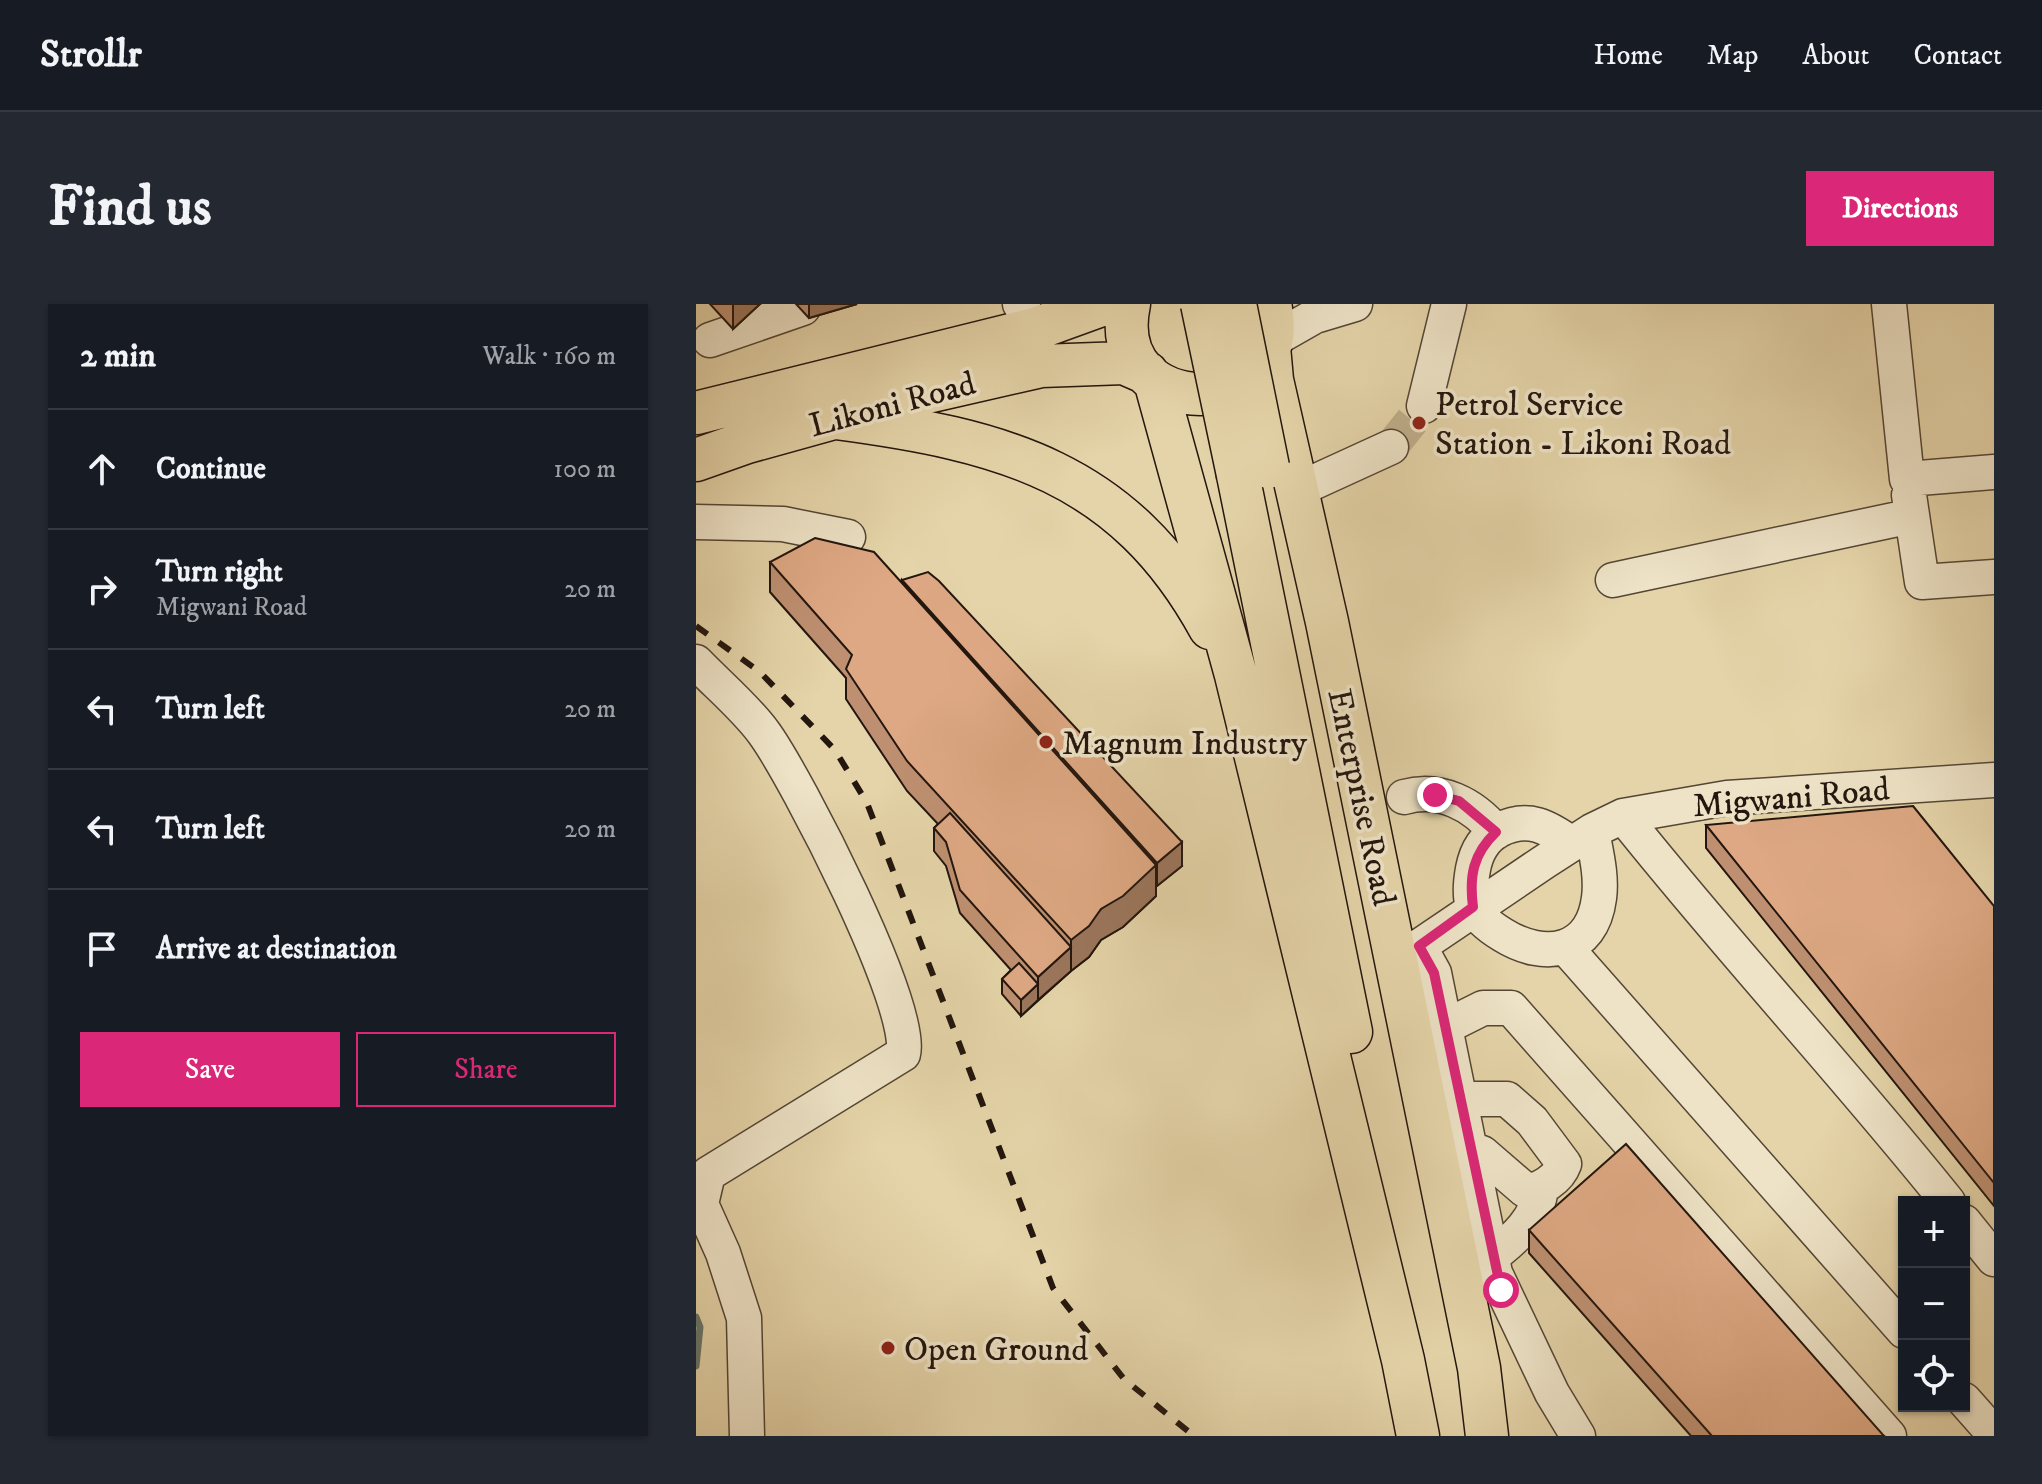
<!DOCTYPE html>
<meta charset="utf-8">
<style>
:root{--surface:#171b24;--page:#242831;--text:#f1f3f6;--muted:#9ea1a6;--line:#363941;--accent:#db2777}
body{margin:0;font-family:"IM FELL DW Pica",serif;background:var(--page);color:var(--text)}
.controls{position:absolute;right:24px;bottom:24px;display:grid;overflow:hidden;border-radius:0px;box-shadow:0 2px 6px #0004}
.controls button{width:72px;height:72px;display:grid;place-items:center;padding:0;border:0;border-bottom:2px solid var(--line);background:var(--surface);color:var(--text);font:40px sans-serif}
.stop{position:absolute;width:24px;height:24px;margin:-18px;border:6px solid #db2777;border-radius:50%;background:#fff}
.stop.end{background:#db2777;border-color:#fff;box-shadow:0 2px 8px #0008}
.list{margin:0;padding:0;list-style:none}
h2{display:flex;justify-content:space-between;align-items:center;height:104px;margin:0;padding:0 32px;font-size:34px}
h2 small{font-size:26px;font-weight:400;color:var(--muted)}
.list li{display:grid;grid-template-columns:52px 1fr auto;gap:24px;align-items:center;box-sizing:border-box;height:120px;padding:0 32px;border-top:2px solid var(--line)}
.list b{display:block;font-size:30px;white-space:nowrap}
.list p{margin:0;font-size:26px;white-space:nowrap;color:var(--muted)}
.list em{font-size:26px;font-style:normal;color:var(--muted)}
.actions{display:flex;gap:16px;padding:24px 32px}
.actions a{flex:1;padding:18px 0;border:2px solid var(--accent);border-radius:0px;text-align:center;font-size:28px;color:var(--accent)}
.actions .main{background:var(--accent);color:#fff}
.icon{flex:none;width:44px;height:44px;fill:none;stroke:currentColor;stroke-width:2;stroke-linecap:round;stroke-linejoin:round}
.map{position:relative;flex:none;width:1298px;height:1132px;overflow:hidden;border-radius:0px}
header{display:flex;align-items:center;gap:48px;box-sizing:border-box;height:112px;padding:0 40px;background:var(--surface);border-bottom:2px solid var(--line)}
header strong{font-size:38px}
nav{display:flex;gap:44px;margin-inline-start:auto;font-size:28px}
.intro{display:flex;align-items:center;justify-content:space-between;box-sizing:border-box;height:192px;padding:0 48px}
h1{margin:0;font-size:56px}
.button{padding:20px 36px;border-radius:0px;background:var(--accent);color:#fff;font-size:28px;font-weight:700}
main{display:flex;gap:48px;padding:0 48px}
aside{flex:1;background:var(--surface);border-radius:0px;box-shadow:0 2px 6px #0004}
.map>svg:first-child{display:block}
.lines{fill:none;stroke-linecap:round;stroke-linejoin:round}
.stream{stroke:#68776c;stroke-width:7}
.minor-tunnel{stroke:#beae8a;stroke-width:34;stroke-dasharray:34 17;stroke-linecap:butt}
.minor-casing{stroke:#544635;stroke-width:37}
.major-casing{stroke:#23160e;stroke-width:45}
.minor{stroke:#eee3c7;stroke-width:34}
.major{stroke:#e5d4a9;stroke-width:42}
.rail{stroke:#23160e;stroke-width:6;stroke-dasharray:14 14;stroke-linecap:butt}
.major-bridge-casing{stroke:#23160e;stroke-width:45;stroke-linecap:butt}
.major-bridge{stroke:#e5d4a9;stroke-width:42}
.wall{fill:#be9071;stroke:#23160e;stroke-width:2}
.shaded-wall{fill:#9b765c;stroke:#23160e;stroke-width:2}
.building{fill:#dda883;stroke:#23160e;stroke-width:2}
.route{stroke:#db2777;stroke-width:10}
.poi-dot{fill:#8f2418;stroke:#eee3c7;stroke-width:3}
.labels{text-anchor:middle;stroke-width:7;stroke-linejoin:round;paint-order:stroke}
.street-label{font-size:34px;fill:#23160e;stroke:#eee3c7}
.poi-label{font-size:34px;fill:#23160e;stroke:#eee3c7;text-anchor:start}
</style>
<header>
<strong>Strollr</strong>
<nav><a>Home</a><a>Map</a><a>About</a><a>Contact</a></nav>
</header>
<div class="intro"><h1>Find us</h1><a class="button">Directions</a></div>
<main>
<aside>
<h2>2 min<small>Walk · 160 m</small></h2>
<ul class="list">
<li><svg class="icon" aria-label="ahead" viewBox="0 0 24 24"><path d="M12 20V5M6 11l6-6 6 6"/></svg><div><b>Continue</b></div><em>100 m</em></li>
<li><svg class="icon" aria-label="right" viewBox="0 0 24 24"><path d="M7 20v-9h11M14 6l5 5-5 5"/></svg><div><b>Turn right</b><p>Migwani Road</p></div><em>20 m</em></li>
<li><svg class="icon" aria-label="left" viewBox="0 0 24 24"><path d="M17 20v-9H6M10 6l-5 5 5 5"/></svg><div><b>Turn left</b></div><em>20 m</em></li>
<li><svg class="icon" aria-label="left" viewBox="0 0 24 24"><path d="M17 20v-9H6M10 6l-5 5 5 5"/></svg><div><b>Turn left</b></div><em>20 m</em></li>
<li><svg class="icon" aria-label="arrive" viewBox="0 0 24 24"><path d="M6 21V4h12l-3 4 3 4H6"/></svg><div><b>Arrive at destination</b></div></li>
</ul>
<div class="actions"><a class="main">Save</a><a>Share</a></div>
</aside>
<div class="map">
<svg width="1298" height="1132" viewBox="0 0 1298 1132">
<rect width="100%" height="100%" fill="#e5d4a9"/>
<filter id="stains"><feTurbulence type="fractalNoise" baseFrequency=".0025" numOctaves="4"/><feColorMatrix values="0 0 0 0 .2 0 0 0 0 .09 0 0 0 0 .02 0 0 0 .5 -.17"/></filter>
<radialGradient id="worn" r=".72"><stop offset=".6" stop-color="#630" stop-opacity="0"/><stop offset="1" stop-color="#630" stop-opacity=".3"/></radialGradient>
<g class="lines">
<path class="stream" d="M0,1013L4,1023L0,1062"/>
<path class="minor-tunnel" d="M695,143L728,102"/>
<g class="minor-casing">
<path id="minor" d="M324,0L339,25
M1193,0L1211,175L1298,168
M14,36L107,4
M575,37L619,12L659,0
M728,102L753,0
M601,186L695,143
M1213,191L1226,278L1298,273
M0,218L87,220L152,233
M917,276L1216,212
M0,358C22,381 49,403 68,429C100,473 220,705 207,750L12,870L5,900L27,949L48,1014L51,1132
M708,493C744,483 777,500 800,528
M927,512C1032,644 1147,767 1252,898
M876,540C852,523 832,511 803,526C788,534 780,549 777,565C775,576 773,591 777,602C782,614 797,625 807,631C849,657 896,649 903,594C906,572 900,549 896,527
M723,642L738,669L799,969L856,1089L882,1132
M871,645L1208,1027
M700,658L848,558L896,527L927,512L1031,494L1298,476
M749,723L787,704H815L1193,1132
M764,795H811L836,817L868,860C863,874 844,888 829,886L786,849L774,846
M1268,918L1298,955
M795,953C819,935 842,914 845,884
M1268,1096L1298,1130"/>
</g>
<g class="major-casing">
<path id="major" d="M433,0C407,120 602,120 574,0
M573,43L576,76L631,318L783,1064L791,1132
M459,77L540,371L707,1056L722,1132
M0,109L339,25L408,0
M140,114C306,136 428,167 514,324
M0,156L51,138L231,88L345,62L428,59L451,69
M542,171L655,728"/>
</g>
<use href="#minor" class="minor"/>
<use href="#major" class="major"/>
<path class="rail" d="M0,322L64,368L139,446L171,499L357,984L428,1075L498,1132"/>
<g class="major-bridge-casing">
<path id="major-bridge" d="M506,0L542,171
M539,0L572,163"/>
</g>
<use href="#major-bridge" class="major-bridge"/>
</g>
<path class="wall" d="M14,0H64L37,25Z
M100,0H161L113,14Z
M74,258L206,279V276L486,562L461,582L460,581V592L427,623L405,636L393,653L375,667L325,712L306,690V675L315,666L264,609L250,562L238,547V524L242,520L211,487L150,395V374L74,288Z
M1010,521L1298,602V902L1010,544Z
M833,926L1188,1132H995L833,949Z"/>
<path class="shaded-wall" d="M37,0H64L37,25Z
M113,0H161L113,14Z
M486,538V562L461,582V559Z
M460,561V592L427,623L405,636L393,653L375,667V636L405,605Z
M375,643V667L342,696V673Z
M342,680V696L325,712V696Z"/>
<path class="building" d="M119,234L178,248L460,561L427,592L405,605L393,622L375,636L211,457L150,365L156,351L74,258Z
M232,268L243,277L486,538L461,559L206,276Z
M1217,502L1298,602V879L1010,521Z
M254,509L375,643L342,673L264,586L250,538L238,524Z
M323,659L342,680L325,696L306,675Z
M930,840L1188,1132H1016L833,926Z"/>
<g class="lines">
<path class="route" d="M739,491L763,497L800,528C777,550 773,572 777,603L723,642L738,669L805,986"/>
</g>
<g class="poi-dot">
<circle cx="723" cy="119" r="8"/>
<circle cx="350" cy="438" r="8"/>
<circle cx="192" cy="1044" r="8"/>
</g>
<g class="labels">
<g class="street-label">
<text transform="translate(196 99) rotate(-15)" y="12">Likoni Road</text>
<text transform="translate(1095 492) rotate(-5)" y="12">Migwani Road</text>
<text transform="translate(667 493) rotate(78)" y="12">Enterprise Road</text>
</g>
<g class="poi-label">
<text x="739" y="111">Petrol Service<tspan x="739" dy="39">Station - Likoni Road</tspan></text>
<text x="366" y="450">Magnum Industry</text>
<text x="208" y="1056">Open Ground</text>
</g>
</g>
<rect width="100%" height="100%" filter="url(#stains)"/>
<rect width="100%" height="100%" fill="url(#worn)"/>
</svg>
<div class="controls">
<button>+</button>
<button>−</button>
<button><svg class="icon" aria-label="locate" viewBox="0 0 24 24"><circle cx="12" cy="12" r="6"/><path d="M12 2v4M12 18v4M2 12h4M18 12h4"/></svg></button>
</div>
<div class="stop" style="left:805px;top:986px"></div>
<div class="stop end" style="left:739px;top:491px"></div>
</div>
</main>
